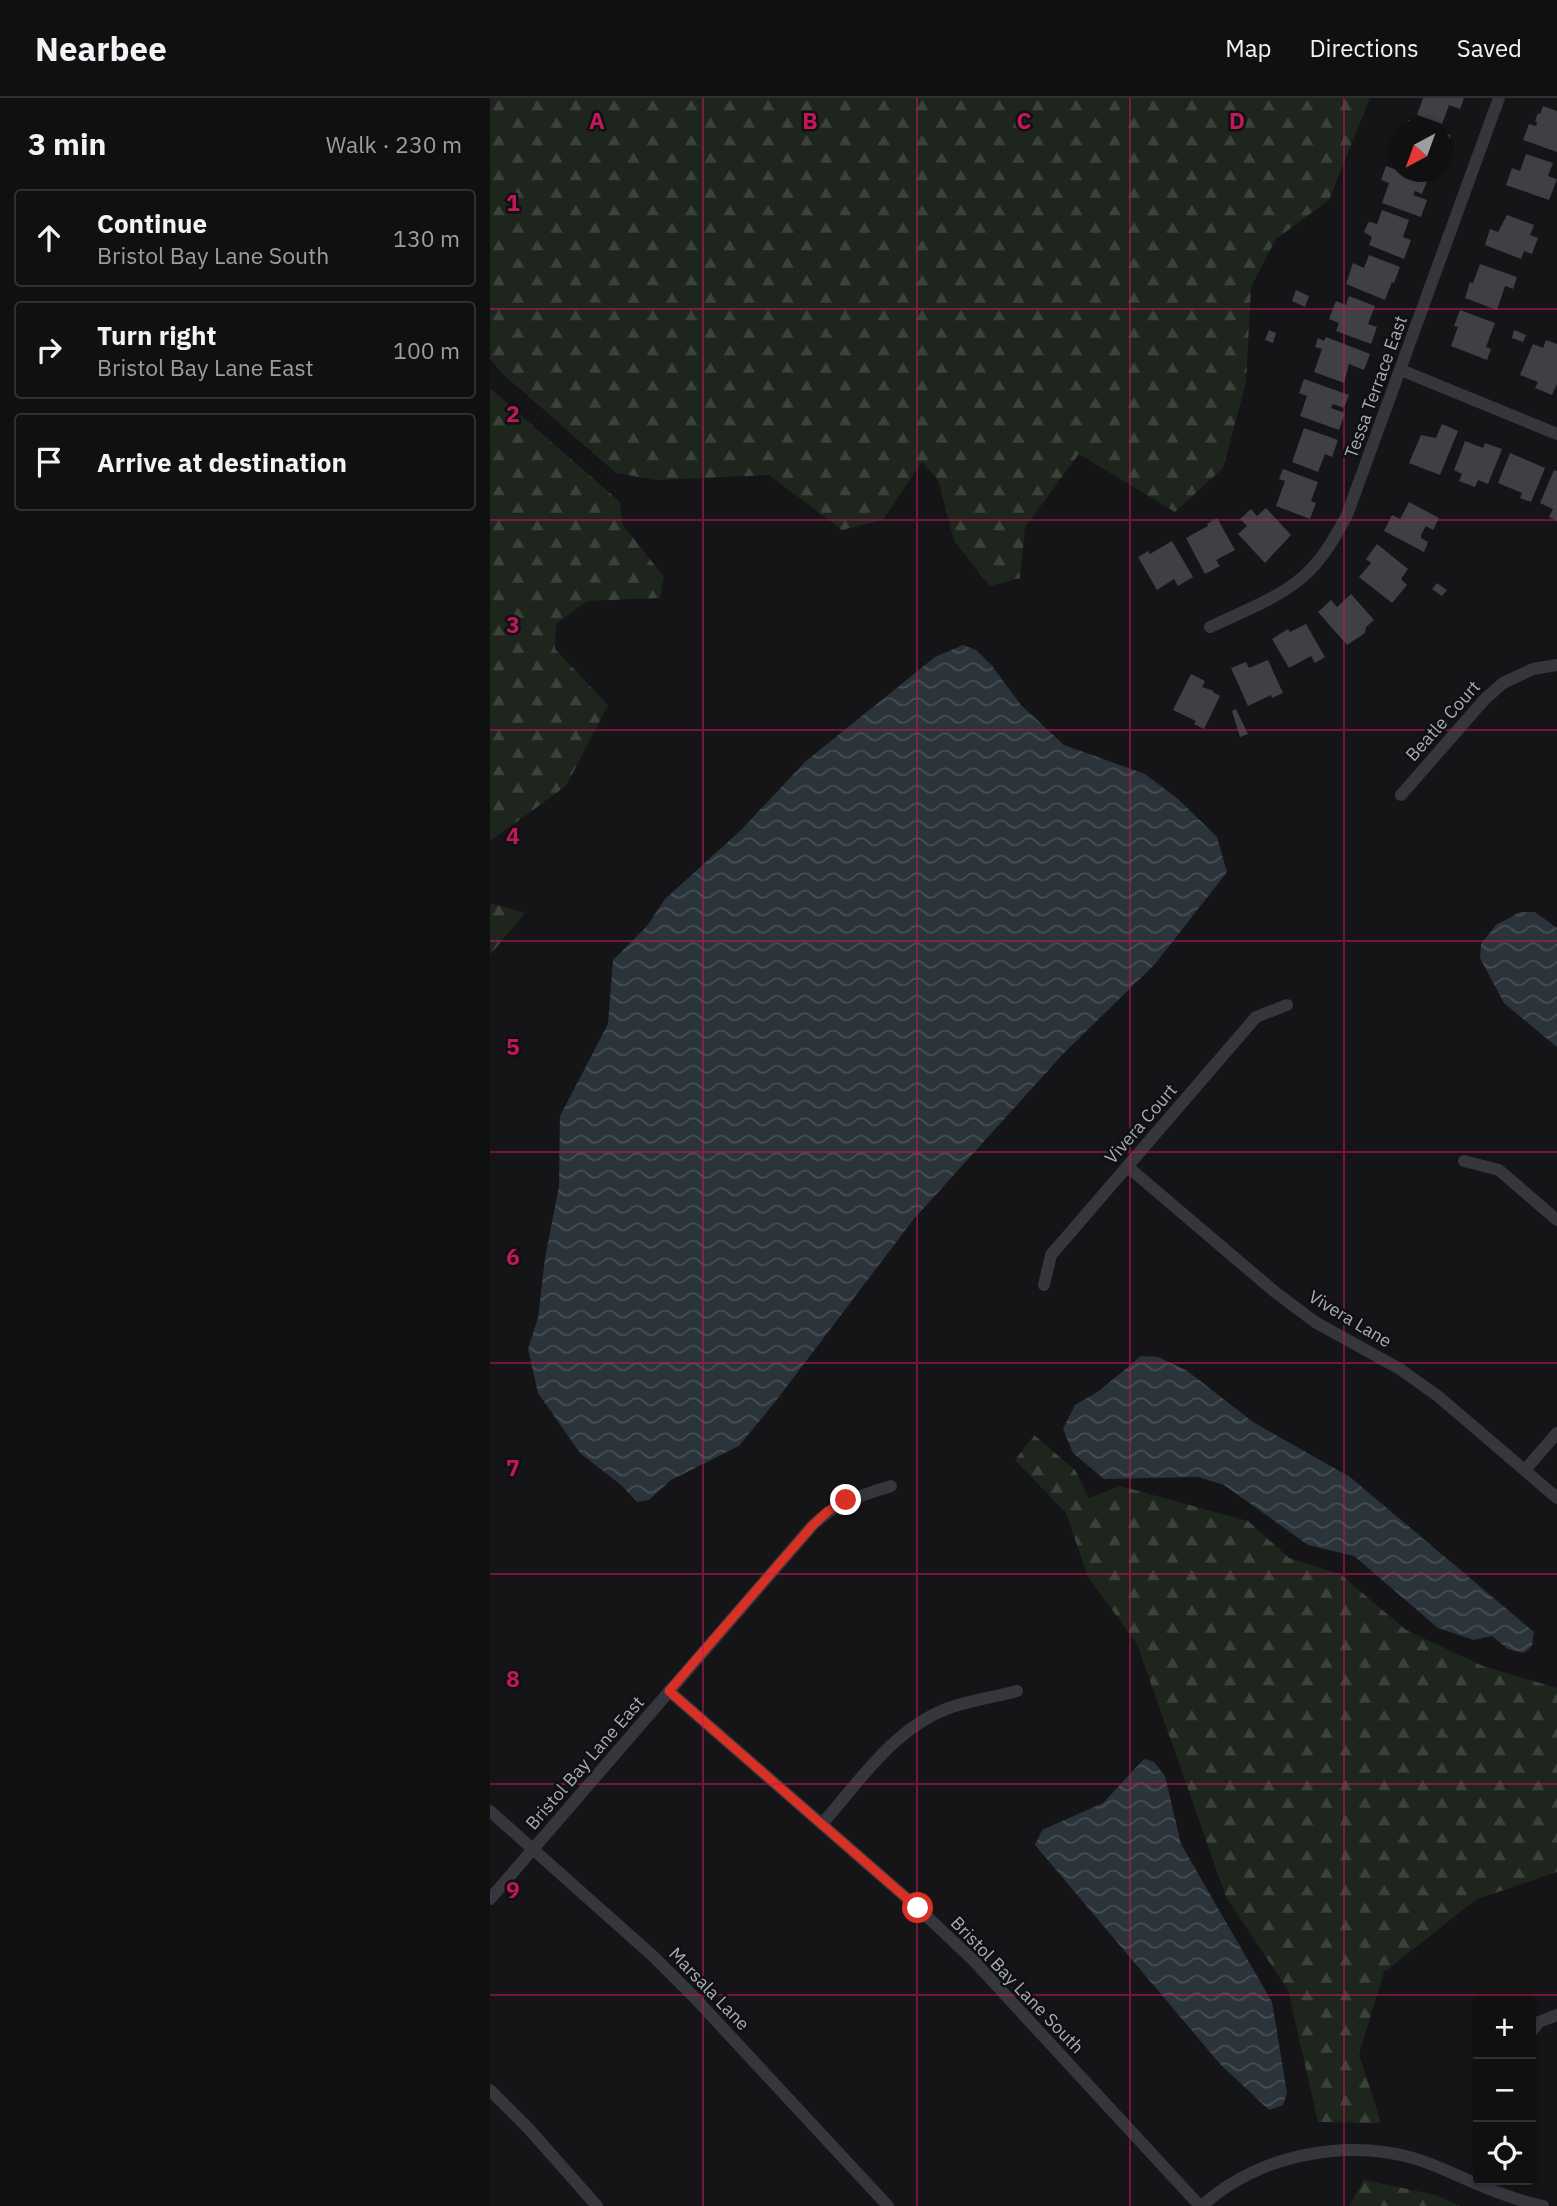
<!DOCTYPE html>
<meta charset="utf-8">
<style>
:root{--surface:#101011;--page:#1e1e1f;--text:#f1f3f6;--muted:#9c9d9f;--line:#303031}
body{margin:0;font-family:"IBM Plex Sans",sans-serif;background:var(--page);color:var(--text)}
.controls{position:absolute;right:21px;bottom:21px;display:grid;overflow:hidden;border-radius:7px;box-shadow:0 2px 5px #0004}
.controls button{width:63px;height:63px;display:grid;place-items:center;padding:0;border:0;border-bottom:2px solid var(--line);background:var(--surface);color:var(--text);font:35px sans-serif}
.compass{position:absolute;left:899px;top:21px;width:63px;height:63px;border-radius:50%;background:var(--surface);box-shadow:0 2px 5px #0004;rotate:221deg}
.stop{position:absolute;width:21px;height:21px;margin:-16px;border:5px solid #d93025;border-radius:50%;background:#fff}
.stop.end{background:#d93025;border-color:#fff;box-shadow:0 2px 7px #0008}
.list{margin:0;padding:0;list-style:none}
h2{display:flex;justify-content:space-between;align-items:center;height:91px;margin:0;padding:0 28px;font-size:30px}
h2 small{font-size:23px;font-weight:400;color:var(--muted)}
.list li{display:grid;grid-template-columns:46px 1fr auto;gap:21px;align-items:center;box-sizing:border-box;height:98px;margin:0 14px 14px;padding:0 14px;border:2px solid var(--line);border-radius:7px}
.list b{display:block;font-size:26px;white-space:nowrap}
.list p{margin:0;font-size:23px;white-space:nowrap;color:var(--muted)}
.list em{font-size:23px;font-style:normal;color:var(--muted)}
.icon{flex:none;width:38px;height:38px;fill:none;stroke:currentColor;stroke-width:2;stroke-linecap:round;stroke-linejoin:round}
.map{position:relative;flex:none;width:1067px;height:2108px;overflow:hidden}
header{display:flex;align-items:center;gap:42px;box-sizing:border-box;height:98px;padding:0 35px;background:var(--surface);border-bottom:2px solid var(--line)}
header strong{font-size:33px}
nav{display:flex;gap:38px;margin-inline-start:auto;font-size:24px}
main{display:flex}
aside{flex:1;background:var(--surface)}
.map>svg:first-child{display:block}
.forest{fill:url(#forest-firs)}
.water{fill:url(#water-waves)}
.building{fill:#3f4044}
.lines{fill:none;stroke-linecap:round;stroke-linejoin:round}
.minor{stroke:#36373c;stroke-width:12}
.route{stroke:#d93025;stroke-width:9}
.grid{fill:none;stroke:#c2185b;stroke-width:2;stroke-opacity:0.55}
.labels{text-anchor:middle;stroke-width:5;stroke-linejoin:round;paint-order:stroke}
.street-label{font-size:18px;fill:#a6acb7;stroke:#101012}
.grid-label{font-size:23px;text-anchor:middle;font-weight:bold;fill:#c2185b;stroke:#101012;stroke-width:5;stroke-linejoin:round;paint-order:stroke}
</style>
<header>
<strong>Nearbee</strong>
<nav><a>Map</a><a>Directions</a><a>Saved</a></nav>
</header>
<main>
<aside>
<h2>3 min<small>Walk · 230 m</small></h2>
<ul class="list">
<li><svg class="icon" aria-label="ahead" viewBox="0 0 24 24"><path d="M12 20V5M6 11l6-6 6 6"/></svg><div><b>Continue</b><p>Bristol Bay Lane South</p></div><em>130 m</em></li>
<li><svg class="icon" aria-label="right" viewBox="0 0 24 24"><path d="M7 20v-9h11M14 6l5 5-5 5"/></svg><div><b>Turn right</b><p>Bristol Bay Lane East</p></div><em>100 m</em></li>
<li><svg class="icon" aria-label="arrive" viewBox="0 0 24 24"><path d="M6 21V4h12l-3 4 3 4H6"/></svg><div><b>Arrive at destination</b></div></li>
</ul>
</aside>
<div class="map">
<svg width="1067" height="2108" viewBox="0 0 1067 2108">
<defs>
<pattern id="forest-firs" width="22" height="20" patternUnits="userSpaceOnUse" patternTransform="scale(1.75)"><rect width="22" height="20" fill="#1d251d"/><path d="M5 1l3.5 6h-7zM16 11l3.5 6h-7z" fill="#3b423c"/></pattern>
<pattern id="water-waves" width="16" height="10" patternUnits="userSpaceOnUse" patternTransform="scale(1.75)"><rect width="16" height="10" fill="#2b343b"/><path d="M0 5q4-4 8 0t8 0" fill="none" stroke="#474f55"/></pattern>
</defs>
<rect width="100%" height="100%" fill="#151517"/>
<path class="forest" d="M0,0H880L839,102L786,141L761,189L756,285L733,370L685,414L589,356L535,429L530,480L500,488L464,443L448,382L432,364L393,422L352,432L279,377L166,382L126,375L14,277L0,261Z
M0,290L130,404L133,427L174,479L170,500L97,503L66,526L65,551L118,607L76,688L0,743Z
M0,805L35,815L0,857Z
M544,1337L585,1372L599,1400L630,1388L758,1423L799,1460L850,1476L916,1532L993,1568L1067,1590V1774L987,1801L894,1874L869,1956L891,2025L828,2024L798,1892L736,1799L647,1546L598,1479L576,1415L525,1362Z
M874,2082L946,2097L970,2108H859Z"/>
<path class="water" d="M473,547L486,552L502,568L531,607L574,647L655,676L688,701L727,739L737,774L665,866L572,957L423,1122L285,1304L249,1348L181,1382L159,1402L147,1404L131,1387L90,1355L48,1295L38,1251L48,1220L55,1160L69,1088L70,1018L118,926L123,862L157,828L175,801L251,732L316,663L445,559Z
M1030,814H1045L1067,830V949L1014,905L990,860L991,846L1006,827Z
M651,1258L668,1259L696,1272L763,1324L860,1379L1044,1534L1042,1548L1034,1555L1018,1551L1002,1538L984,1542L948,1530L864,1458L818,1447L734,1387L708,1379L614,1381L583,1355L573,1331L585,1307L609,1293Z
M654,1661L664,1664L675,1678L691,1746L782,1904L797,1995L793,2007L779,2012L730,1966L545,1747L552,1732L613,1705Z"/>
<path class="building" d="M933,0H974L970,11L959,7L952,26L927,17Z
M1053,8L1067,13V54L1033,42L1039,26L1046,28L1047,24L1045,23L1048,15L1050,16Z
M918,22L944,31V32H915Z
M951,34L961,37L954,56L951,55Z
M1036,56L1063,65L1058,78L1067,81L1059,102L1016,87L1022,70L1030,73Z
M896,68L937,83L932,96L925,93L923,97L937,102L931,119L892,105L899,85L891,82Z
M892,112L919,122L913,139L921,142L914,161L879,147L882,139L874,134L878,125L880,124L887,126Z
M1017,117L1044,127L1040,137L1048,140L1042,156L1034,153L1031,161L995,147L1000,131L1008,134Z
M879,157L910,169L904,185L902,184L895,202L856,186L863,165L874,170Z
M990,166L1027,179L1023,191L1015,188L1007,212L975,200L980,184L983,185Z
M806,192L819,198L815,209L802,203Z
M859,198L885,208L878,226L887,229L881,246L846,233L849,225L839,221L846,203L856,207Z
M970,212L1005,225L996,249L1001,251L997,262L961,248L968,229L964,228Z
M779,232L786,235L783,245L775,242Z
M1024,232L1036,237L1033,244L1022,240Z
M836,239L880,256L874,272L859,266L854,285L824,274L832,251L825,249L828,240L834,243Z
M1056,242L1067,246V286L1062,297L1045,290L1048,284L1030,277L1043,246L1053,250Z
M814,281L859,297L854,310L843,306L841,310L855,315L849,332L810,318L817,298L809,295Z
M952,326L968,333L950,377L919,365L931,337L946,340Z
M814,330L848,342L842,359L835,356L828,374L802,364Z
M975,343L993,350L995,345L1012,351L998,386L988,382L985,389L969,383L972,376L964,372Z
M1020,355L1055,370L1041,404L1030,400L1032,395L1008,385Z
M793,371L828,384L821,403L826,405L820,421L786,408L795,383L789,381Z
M1064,372L1067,373V423L1059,419L1063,411L1050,405Z
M919,404L949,420L943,432L936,428L931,437V440L938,444L934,454L894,433L902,417L910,421Z
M776,410L801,437L775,465L748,436L757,428L750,421L761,411L767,418Z
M727,420L745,452L726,462L730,468L715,476L696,440L718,428L717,426Z
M682,443L703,479L688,488L684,481L667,492L648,459L658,453L660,456Z
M887,446L918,471L911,481L917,487L902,505L869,479L881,465L876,461Z
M947,485L957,492L952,498L942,491Z
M861,496L884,522L876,529L875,535L857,547L828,514L841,502L847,509Z
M816,526L835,559L825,565L821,558L799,570L782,541L798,531L800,534Z
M778,562L793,595L782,600L781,597L758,608L741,570L756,564L759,570Z
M701,576L715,583L712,589L724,593L723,594L730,598L714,631L704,626L706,623L683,612Z
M746,611L758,636L750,639L742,613Z"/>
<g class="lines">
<path class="minor" d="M911,272L1067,336
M720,529C751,514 796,498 820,472C836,456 846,437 857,417L1009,0
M911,697L994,602L1013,585L1043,571L1067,567
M974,1063L1009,1072L1067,1122
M638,1069L785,1194L825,1224L910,1271L949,1299L1067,1400
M554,1187L561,1157L766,919L797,907
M1035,1372L1067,1335
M179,1593L428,1810L483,1862L710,2108
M0,1713L164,1859L204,1899L398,2108
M332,1726C369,1684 404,1630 459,1610C480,1602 505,1599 527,1593
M0,1801L322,1428C348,1403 367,1399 401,1388
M1041,1934L1049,1924L1067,1917
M0,1992L38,2030L107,2108
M711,2108C721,2101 730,2092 741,2086C799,2050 879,2041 943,2067C980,2082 1014,2100 1053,2108"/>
</g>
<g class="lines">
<path class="route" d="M356,1402L338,1413L322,1428L179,1593L428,1810"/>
</g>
<path class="grid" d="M213,0V2108M427,0V2108M640,0V2108M854,0V2108M0,211H1067M0,422H1067M0,632H1067M0,843H1067M0,1054H1067M0,1265H1067M0,1476H1067M0,1686H1067M0,1897H1067"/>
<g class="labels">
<g class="street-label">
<text transform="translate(886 289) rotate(-70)" y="6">Tessa Terrace East</text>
<text transform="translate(953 623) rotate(-48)" y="6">Beatle Court</text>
<text transform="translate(651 1026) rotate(-49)" y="6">Vivera Court</text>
<text transform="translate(860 1221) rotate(31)" y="6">Vivera Lane</text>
<text transform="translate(95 1665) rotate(-49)" y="6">Bristol Bay Lane East</text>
<text transform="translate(527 1887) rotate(46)" y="6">Bristol Bay Lane South</text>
<text transform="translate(219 1891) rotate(46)" y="6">Marsala Lane</text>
</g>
</g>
<g class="grid-label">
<text x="107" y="31">A</text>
<text x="320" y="31">B</text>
<text x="534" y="31">C</text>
<text x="747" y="31">D</text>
<text x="23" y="113">1</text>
<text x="23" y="324">2</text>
<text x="23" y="535">3</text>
<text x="23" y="746">4</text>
<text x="23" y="957">5</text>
<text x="23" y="1167">6</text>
<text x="23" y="1378">7</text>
<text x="23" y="1589">8</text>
<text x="23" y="1800">9</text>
</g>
</svg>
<div class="controls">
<button>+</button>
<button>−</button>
<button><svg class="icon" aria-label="locate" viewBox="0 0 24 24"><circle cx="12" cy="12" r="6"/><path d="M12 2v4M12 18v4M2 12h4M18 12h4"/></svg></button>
</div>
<svg class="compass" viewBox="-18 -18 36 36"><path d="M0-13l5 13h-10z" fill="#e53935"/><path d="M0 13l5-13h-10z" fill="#9c9d9f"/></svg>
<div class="stop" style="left:428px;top:1810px"></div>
<div class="stop end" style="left:356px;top:1402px"></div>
</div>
</main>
